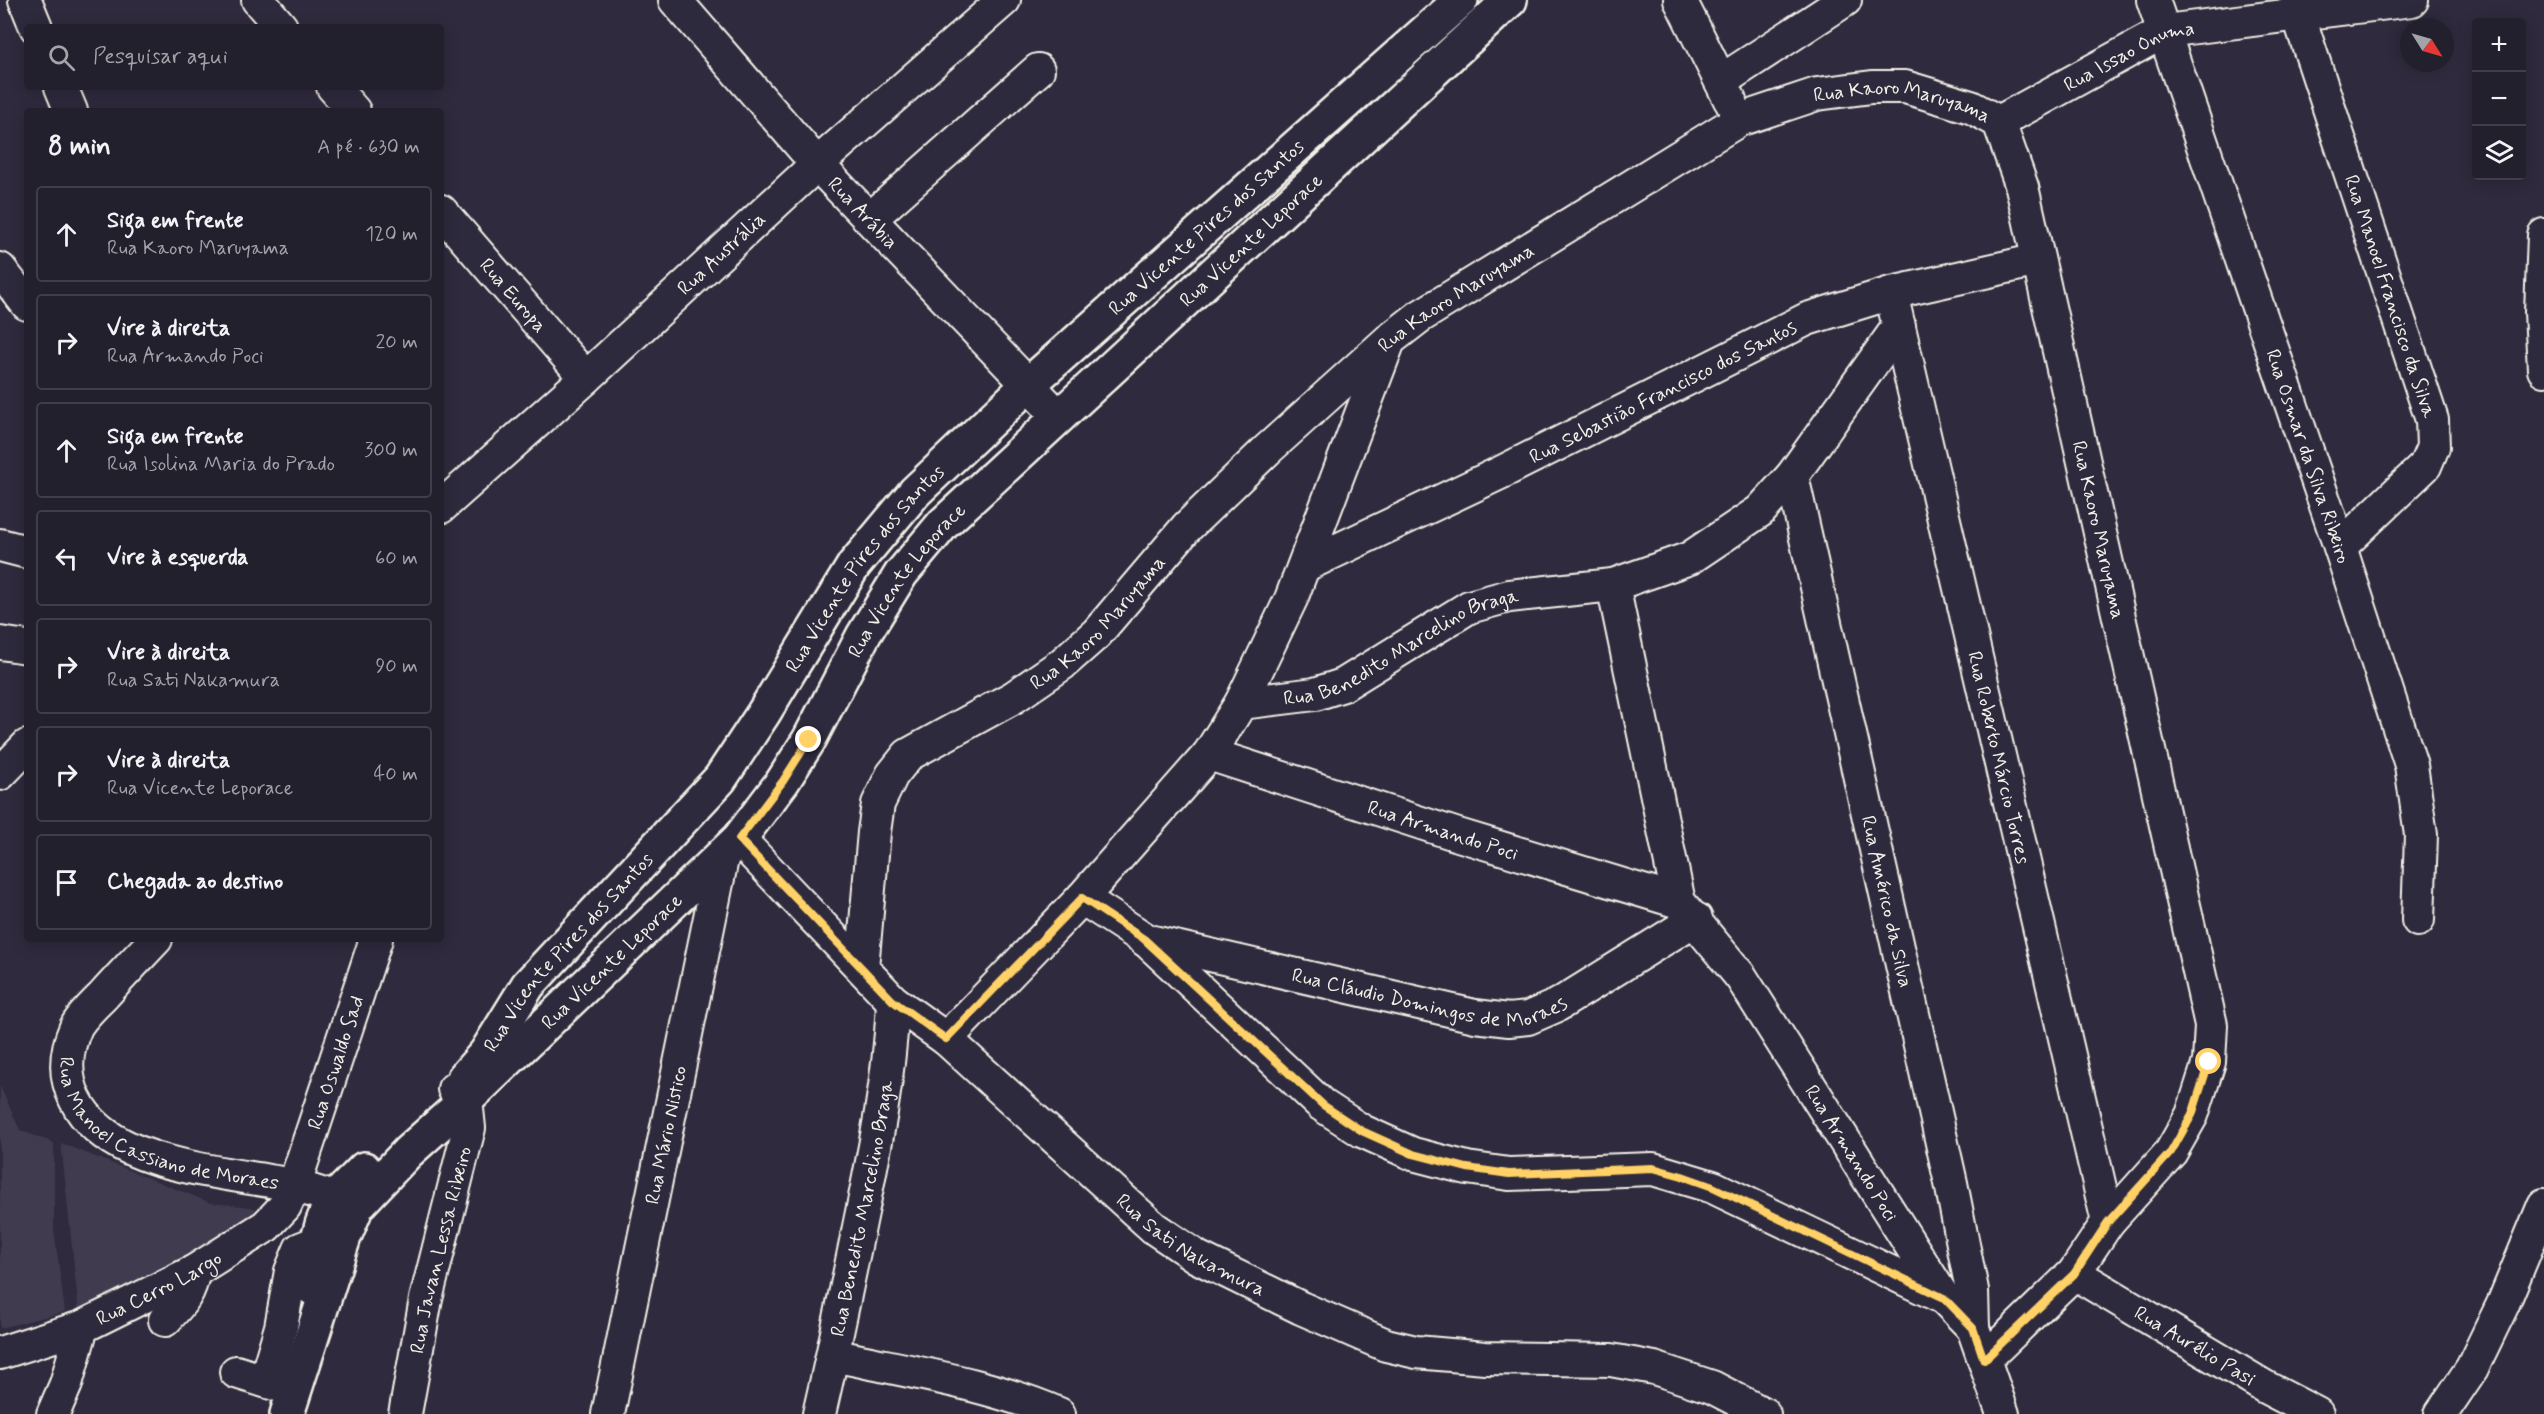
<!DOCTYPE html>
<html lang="pt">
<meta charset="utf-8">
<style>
:root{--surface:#23202e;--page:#2b2836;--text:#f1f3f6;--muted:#a3a3aa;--line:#403e4a}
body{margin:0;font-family:Mynerve,sans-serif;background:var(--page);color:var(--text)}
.controls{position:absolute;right:18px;top:18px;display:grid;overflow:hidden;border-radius:6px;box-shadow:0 3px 15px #0003}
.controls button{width:54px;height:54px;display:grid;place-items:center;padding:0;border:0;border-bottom:2px solid var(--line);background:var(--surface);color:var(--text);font:30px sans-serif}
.compass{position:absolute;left:2400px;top:18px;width:54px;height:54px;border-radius:50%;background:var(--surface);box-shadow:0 3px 15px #0003;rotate:127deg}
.stop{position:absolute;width:18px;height:18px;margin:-14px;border:4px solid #ffd166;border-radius:50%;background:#fff}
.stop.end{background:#ffd166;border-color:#fff;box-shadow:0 2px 6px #0008}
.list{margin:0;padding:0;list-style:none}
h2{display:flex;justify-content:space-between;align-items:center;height:78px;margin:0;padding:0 24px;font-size:26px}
h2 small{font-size:20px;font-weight:400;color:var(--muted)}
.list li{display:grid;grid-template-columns:39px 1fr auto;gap:18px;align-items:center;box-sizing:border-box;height:96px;margin:0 12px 12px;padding:0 12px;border:2px solid var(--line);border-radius:6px}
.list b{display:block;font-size:22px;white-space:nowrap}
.list p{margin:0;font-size:20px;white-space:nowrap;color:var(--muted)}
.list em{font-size:20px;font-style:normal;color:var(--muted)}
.icon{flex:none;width:33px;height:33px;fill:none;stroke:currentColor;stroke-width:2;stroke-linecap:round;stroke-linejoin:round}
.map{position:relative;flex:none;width:2544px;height:1414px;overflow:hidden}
.search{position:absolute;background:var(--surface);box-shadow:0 3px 15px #0003;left:24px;top:24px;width:420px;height:66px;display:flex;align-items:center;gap:15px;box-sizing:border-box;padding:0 21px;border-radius:6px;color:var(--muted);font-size:22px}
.panel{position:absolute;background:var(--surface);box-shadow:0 3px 15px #0003;left:24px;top:108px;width:420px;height:834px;border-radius:6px}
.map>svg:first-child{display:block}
.built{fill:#413a50}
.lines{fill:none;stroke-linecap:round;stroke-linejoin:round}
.minor-casing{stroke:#f4f1e8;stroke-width:36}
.major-casing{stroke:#f4f1e8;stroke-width:38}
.minor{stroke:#2f2a3d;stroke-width:32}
.major{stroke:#2f2a3d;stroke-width:33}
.route{stroke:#ffd166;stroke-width:8}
.labels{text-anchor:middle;stroke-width:5;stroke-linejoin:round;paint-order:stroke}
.street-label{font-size:20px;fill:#f4f1e8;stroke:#2f2a3d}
</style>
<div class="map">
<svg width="2544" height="1414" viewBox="0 0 2544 1414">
<rect width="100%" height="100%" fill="#2f2a3d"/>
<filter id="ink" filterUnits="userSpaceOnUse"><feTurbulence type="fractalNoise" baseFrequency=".0167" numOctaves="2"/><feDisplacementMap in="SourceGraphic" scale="12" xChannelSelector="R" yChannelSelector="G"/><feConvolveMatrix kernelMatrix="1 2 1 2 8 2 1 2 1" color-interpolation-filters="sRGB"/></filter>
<g filter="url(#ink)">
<path class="built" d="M0,1086L20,1130L54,1143V1228L65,1312L0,1328Z
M61,1143L211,1203L243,1206L254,1208L261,1213L255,1222L79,1313Z"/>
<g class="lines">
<g class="minor-casing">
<g id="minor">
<path d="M25,0L36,27"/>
<path d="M258,0L281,27"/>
<path id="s1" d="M675,0L817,164L1059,417"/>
<path d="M1680,0L1730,100"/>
<path id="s2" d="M2153,0L2340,547L2411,765L2421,835L2418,920"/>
<path id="s3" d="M2298,14L2432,420L2433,447L2425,466L2340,547"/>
<path d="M1721,81L1845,0"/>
<path d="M61,87L71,111"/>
<path d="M333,87L354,111"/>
<path id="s4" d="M1999,122L2165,31L2412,0"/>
<path id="s5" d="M441,211L586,378"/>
<path d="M870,219L1038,70"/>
<path d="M2544,235L2541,312L2544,370"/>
<path d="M0,269L27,304"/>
<path id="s6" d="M1891,293L2108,1222"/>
<path id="s7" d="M1792,476L1951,1183L1972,1290L1973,1328"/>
<path id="s8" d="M441,507L586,378L817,164L1004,0"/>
<path d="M0,545L27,552"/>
<path id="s9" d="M1304,566L1502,472L1807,319L1891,293L2038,260"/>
<path d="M1613,585L1679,902"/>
<path d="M0,643L27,647"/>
<path d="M1241,703L1291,599L1387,346"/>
<path id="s10" d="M1209,754L1455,834L1679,902L1741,977L1944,1298L1973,1328L2003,1414"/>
<path d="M0,774L27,746"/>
<path id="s11" d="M739,839L893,1001L946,1039L1154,1228L1197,1257L1301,1308L1386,1345L1416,1352L1485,1358L1611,1360L1654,1368L1712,1387L1764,1414"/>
<path d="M1082,898L1145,939L1322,1105L1362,1131L1413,1154L1467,1168L1509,1174L1653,1169L1713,1187L1944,1298"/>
<path id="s12" d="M156,939C138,958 120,977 103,996C94,1005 82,1016 76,1027C52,1081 80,1126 131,1149C177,1170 241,1175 291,1185C313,1190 335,1199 357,1206"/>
<path id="s13" d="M1145,940L1475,1016L1509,1020L1528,1018L1558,1005L1696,919"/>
<path id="s14" d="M862,968L874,832L878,804L892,775L908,755L1014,697L1062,664L1097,633L1187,527L1267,450L1388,341L1419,317L1739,120L1817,94L1872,87H1905L1971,107L1999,122L2022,187L2211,1025L2209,1062L2192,1115L2171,1152L2108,1222L2074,1273L1984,1360"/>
<path id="s15" d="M946,1039L1082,898L1209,754L1241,703L1315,694L1343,685L1469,607L1509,596L1613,585L1690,558L1760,511L1792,476L1899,326"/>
<path id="s16" d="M2074,1273L2265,1387L2317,1414"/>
<path d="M165,1320C180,1304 191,1293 193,1272"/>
<path id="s17" d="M0,1353L82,1327L193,1272L266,1226L285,1206L294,1186L376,939"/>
<path d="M833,1355C909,1372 988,1383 1059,1414"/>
<path d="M236,1372L284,1387"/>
<path d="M265,1381L281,1327L291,1271L300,1249L318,1242L340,1247"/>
<path d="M53,1414L66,1384L82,1327"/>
<path id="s18" d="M405,1414L426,1299L469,1128L467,1109L454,1089"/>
<path id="s19" d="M608,1414L723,854"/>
<path id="s20" d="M819,1414C834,1350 847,1286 860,1222C875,1149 890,1076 893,1001"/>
<path d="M2441,1414L2472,1368L2503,1304L2544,1205"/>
</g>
</g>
<g class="major-casing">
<g id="major">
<path id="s21" d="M464,1078L486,1053L528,985L720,779L763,714L854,565L915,492L1029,384L1461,0"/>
<path d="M312,1288C316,1258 316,1225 334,1200C343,1189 355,1179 364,1169"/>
<path id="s22" d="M287,1414L344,1237L357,1206L408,1152L464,1102L739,839L783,781L809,740L863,636L901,574L943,524L1510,0"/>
</g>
</g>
<use href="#minor" class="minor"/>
<use href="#major" class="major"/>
</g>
</g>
<g class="lines" filter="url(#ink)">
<path class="route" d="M809,740L783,781L739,839L893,1001L946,1039L1082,898L1144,939L1323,1105L1362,1131L1413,1154L1467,1168L1509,1174L1653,1168L1682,1176L1713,1187L1944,1298L1973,1328L1984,1360L2074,1274L2108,1222L2171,1152L2192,1115L2209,1062"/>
</g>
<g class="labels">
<g class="street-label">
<text dy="7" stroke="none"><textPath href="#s4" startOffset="147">Rua Issao Onuma</textPath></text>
<text dy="7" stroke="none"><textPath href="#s14" startOffset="1446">Rua Kaoro Maruyama</textPath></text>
<text dy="7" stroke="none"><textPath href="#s1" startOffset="284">Rua Arábia</textPath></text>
<text dy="7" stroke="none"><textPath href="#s21" startOffset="1136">Rua Vicente Pires dos Santos</textPath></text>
<text dy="7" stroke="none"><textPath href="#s22" startOffset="1545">Rua Vicente Leporace</textPath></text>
<text dy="7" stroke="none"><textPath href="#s8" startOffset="378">Rua Austrália</textPath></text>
<text dy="7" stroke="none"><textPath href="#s5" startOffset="111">Rua Europa</textPath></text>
<text dy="7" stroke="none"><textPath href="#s3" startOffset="297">Rua Manoel Francisco da Silva</textPath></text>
<text dy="7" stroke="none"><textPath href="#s14" startOffset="942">Rua Kaoro Maruyama</textPath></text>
<text dy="7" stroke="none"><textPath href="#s9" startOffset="399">Rua Sebastião Francisco dos Santos</textPath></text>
<text dy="7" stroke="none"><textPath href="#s2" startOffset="482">Rua Osmar da Silva Ribeiro</textPath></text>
<text dy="7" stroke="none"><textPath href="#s14" startOffset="1968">Rua Kaoro Maruyama</textPath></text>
<text dy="7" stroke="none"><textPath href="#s21" startOffset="651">Rua Vicente Pires dos Santos</textPath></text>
<text dy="7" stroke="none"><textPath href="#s22" startOffset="1059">Rua Vicente Leporace</textPath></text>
<text dy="7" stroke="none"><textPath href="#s14" startOffset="456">Rua Kaoro Maruyama</textPath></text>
<text dy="7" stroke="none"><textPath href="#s15" startOffset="621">Rua Benedito Marcelino Braga</textPath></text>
<text dy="7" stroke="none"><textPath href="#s6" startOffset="477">Rua Roberto Márcio Torres</textPath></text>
<text dy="7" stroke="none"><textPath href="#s10" startOffset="246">Rua Armando Poci</textPath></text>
<text dy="7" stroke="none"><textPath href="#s7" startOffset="436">Rua Américo da Silva</textPath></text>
<text dy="7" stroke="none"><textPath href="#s21" startOffset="164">Rua Vicente Pires dos Santos</textPath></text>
<text dy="7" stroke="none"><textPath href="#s22" startOffset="573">Rua Vicente Leporace</textPath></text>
<text dy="7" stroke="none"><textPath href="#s13" startOffset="292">Rua Cláudio Domingos de Moraes</textPath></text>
<text dy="7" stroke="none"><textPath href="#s17" startOffset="476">Rua Oswaldo Sad</textPath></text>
<text dy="7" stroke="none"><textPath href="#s12" startOffset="286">Rua Manoel Cassiano de Moraes</textPath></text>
<text dy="7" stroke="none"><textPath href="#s19" startOffset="285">Rua Mário Nistico</textPath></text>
<text dy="7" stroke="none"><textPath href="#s10" startOffset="798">Rua Armando Poci</textPath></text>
<text dy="7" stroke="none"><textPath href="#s20" startOffset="210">Rua Benedito Marcelino Braga</textPath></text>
<text dy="7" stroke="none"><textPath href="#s11" startOffset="610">Rua Sati Nakamura</textPath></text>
<text dy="7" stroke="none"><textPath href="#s18" startOffset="168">Rua Javan Lessa Ribeiro</textPath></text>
<text dy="7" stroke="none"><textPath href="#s17" startOffset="172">Rua Cerro Largo</textPath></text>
<text dy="7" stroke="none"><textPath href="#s16" startOffset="141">Rua Aurélio Pasi</textPath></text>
</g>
</g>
</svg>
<div class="controls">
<button>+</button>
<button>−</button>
<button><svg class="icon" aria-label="layers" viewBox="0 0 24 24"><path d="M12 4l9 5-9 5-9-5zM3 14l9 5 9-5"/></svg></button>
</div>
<svg class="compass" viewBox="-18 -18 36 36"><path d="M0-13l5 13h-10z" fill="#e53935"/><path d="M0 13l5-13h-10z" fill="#a3a3aa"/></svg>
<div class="stop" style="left:2209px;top:1062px"></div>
<div class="stop end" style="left:809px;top:740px"></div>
<div class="search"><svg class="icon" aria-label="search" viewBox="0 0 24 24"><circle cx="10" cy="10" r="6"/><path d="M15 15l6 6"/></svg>Pesquisar aqui</div>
<section class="panel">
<h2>8 min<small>A pé · 630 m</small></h2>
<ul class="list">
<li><svg class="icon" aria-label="ahead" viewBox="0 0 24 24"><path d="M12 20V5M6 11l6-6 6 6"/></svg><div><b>Siga em frente</b><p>Rua Kaoro Maruyama</p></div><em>120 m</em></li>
<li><svg class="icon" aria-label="right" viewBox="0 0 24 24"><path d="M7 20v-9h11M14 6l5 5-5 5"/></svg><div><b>Vire à direita</b><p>Rua Armando Poci</p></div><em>20 m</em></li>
<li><svg class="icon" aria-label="ahead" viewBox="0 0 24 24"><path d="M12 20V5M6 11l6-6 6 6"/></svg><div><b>Siga em frente</b><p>Rua Isolina Maria do Prado</p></div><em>300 m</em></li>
<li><svg class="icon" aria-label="left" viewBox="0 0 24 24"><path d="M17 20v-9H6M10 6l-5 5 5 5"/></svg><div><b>Vire à esquerda</b></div><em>60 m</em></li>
<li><svg class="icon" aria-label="right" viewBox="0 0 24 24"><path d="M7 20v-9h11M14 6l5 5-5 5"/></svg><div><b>Vire à direita</b><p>Rua Sati Nakamura</p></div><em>90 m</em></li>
<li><svg class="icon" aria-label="right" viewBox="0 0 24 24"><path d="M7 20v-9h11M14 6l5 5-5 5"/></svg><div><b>Vire à direita</b><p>Rua Vicente Leporace</p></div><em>40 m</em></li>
<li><svg class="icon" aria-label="arrive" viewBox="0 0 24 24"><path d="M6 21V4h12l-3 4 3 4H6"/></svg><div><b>Chegada ao destino</b></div></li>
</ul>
</section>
</div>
